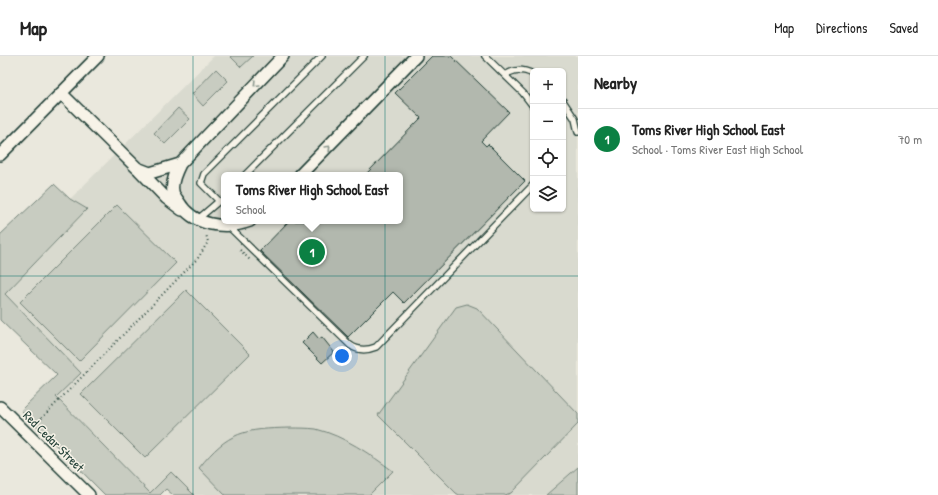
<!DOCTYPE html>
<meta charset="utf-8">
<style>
:root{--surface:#fff;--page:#f6f6f6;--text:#222;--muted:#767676;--line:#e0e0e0;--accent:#0b8043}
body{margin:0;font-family:"Patrick Hand",sans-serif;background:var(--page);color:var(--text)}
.controls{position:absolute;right:12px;top:12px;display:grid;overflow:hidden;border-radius:6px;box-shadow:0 1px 3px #0004}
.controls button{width:36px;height:36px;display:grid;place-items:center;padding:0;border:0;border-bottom:1px solid var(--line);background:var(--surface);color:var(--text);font:20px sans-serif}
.you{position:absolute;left:342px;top:300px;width:14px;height:14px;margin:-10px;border:3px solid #fff;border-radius:50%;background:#1a73e8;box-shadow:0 0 0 6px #1a73e833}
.badge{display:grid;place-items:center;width:26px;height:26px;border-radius:50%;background:var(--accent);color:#fff;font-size:13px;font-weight:700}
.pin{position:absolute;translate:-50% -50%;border:2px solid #fff;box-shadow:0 1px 4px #0006}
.popup{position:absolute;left:221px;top:116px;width:182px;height:52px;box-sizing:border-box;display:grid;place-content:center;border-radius:6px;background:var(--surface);filter:drop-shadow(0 1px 3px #0005);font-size:13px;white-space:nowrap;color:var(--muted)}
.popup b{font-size:15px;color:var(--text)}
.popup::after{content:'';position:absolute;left:50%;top:100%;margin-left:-8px;border:8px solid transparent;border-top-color:var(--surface)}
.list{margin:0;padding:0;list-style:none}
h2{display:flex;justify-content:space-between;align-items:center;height:52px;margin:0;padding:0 16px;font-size:17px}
h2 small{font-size:13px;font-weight:400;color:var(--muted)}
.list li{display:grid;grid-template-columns:26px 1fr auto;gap:12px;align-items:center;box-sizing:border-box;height:60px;padding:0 16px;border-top:1px solid var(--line)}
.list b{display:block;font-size:15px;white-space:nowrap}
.list p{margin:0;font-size:13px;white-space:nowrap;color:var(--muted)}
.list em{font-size:13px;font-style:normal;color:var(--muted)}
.icon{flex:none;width:22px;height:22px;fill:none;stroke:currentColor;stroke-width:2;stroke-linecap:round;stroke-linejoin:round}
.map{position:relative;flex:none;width:578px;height:439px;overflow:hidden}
header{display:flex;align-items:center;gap:24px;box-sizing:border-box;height:56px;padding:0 20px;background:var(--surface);border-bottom:1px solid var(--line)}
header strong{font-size:19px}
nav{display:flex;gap:22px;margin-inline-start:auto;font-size:14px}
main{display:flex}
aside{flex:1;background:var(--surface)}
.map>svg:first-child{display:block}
.built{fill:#d9dacf;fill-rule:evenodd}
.green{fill:#c8ccc1;stroke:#74847a}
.building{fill:#b2b8ae;stroke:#1f3d34}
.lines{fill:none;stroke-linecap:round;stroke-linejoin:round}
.lane-casing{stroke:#1f3d34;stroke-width:8}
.street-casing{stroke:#1f3d34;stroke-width:14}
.path{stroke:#1f3d34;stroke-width:2;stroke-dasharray:1 3;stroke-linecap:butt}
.lane{stroke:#f7f3e8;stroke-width:5.5}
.street{stroke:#f7f3e8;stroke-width:11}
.oneway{stroke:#8b988e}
.grid{fill:none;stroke:#0f766e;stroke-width:1;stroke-opacity:0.55}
.labels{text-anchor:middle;stroke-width:3;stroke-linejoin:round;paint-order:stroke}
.street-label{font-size:13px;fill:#1f3d34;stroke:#f7f3e8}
</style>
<header>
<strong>Map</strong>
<nav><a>Map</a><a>Directions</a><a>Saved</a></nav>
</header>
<main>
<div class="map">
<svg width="578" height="439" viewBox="0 0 578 439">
<rect width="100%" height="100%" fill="#eae8dd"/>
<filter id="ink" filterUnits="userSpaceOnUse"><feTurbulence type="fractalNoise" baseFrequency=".025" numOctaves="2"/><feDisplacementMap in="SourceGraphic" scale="8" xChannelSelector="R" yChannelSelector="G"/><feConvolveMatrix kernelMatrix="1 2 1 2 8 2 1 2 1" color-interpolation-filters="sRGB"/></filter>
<g filter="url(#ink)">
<path class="built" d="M214,0H578V411L546,439H194L171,416L150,437L56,340L81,317L5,238L87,153L70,143ZM533,15H563V153H533ZM224,119H400V165H224Z"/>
<path class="green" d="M230,0H253L241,11Z
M216,13L228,25L203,50L192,38Z
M178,52L190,63L165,88L154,77Z
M54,128L70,143L87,153L5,238L81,317L56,341L150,437L171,416L194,439H173L166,433L160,439H105L21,354L57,319L0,264V179Z
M117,149L176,207L79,305L20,246Z
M186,234L250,298L145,402L81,338Z
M467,248L477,252L578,358V368L511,437L505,439H459L456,437L378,359L456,251Z
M290,372C298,372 308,372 316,373C344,380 370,398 393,415L369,439H225L199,412C228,375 245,373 290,372Z
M578,411V439H546Z"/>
<path class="building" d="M432,0H451L509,56L481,85L486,90L488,88L525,125L404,247L393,236L348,281L260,195L289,165H400V119H365L421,62L395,37Z
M313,276L319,283L322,281L334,296L322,307L302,287Z"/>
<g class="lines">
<g class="lane-casing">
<path id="lane" d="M485,0L523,37L533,50
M505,19C515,13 522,13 533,18
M563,45L575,63L578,76
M245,119L364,0
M198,163L219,145L201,127L204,118L322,0
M228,170L350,289C358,295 366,295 376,291L533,129"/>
</g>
<g class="street-casing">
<path id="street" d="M61,37L137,112L150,117L180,108
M0,99L98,0
M139,114L166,142L182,154
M300,119L416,0
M250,165C225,174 193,170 179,146C177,143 173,138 173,135C171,126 176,116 180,108L283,0
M0,351L89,439"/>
</g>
<path class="path" d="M240,194L251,205
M33,371L198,202L208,186L206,178"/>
<use href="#lane" class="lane"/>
<use href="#street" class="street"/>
</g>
<defs><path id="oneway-chevron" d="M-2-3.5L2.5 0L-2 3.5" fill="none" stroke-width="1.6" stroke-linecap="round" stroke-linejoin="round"/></defs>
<g class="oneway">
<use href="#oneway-chevron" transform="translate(256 28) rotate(134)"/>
<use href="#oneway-chevron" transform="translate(328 92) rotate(-46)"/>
</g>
</g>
<path class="grid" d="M193,0V439M385,0V439M0,220H578"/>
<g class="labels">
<g class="street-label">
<text transform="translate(54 385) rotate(45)" y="5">Red Cedar Street</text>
</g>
</g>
</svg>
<div class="controls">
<button>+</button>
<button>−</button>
<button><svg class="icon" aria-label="locate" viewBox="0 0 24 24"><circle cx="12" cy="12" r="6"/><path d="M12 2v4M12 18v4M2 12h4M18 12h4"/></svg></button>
<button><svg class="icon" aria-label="layers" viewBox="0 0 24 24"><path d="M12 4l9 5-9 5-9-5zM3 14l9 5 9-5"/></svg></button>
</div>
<div class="you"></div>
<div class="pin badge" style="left:312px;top:196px">1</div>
<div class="popup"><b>Toms River High School East</b>School</div>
</div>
<aside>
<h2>Nearby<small></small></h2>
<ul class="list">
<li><span class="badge">1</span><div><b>Toms River High School East</b><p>School · Toms River East High School</p></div><em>70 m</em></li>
</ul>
</aside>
</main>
